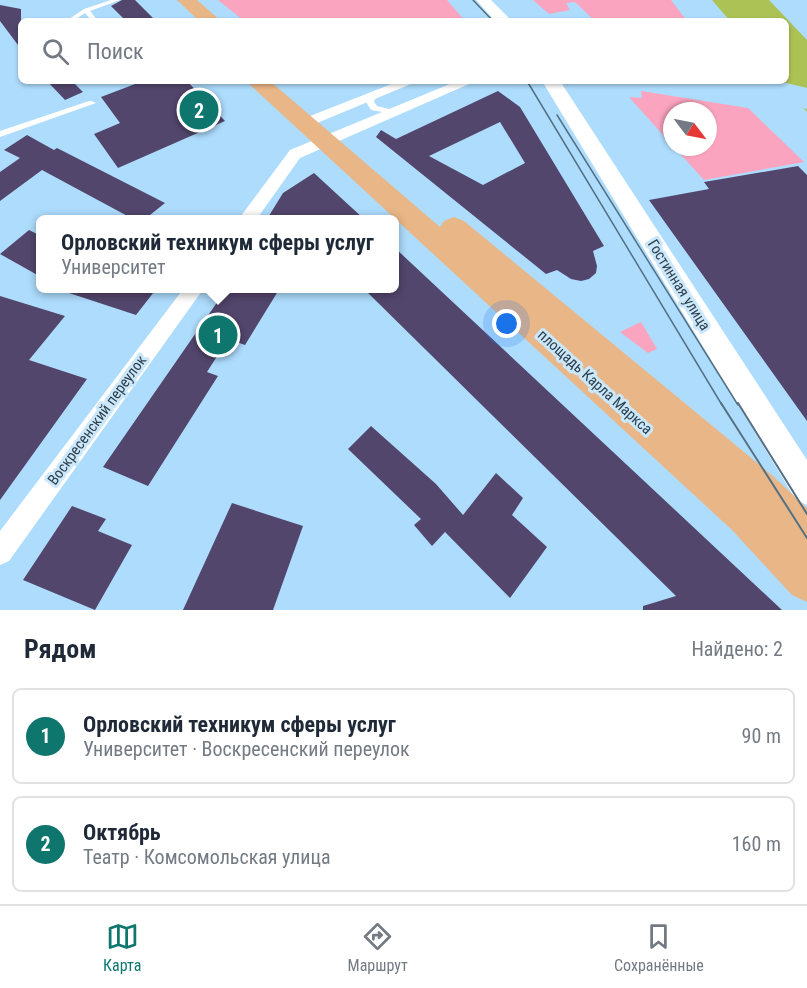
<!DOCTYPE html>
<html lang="ru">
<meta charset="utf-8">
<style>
:root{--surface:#fff;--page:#f6f6f7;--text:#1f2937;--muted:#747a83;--line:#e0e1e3;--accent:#0f766e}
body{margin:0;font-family:"Roboto Condensed",sans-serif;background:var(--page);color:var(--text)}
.compass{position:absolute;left:663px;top:102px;width:54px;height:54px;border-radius:50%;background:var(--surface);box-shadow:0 2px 4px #0004;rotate:122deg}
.you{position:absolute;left:507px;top:324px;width:21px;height:21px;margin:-15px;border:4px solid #fff;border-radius:50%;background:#1a73e8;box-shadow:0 0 0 9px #1a73e833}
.badge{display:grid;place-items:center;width:39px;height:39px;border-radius:50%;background:var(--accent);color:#fff;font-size:20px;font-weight:700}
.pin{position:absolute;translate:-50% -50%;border:3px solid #fff;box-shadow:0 2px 6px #0006}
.popup{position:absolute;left:36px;top:215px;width:363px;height:78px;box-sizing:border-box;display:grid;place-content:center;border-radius:9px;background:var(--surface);filter:drop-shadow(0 2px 4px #0005);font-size:20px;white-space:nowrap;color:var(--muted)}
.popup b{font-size:22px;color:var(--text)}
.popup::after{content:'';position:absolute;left:50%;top:100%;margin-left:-12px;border:12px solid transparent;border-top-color:var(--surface)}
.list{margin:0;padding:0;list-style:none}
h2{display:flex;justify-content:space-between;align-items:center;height:78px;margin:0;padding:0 24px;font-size:26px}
h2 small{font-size:20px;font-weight:400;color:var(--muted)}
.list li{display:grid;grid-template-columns:39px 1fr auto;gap:18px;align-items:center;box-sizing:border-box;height:96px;margin:0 12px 12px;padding:0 12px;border:2px solid var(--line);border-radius:9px}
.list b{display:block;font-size:22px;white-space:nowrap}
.list p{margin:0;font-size:20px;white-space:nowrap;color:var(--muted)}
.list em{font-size:20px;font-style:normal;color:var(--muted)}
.icon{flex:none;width:33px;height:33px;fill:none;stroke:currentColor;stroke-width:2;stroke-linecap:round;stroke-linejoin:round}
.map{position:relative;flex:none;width:807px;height:610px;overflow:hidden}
.search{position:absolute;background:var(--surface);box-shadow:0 2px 4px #0004;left:18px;right:18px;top:18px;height:66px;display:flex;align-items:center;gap:15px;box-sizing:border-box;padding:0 21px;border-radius:9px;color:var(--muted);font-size:22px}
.sheet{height:294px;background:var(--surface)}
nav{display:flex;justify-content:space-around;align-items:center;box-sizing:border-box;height:84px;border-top:2px solid var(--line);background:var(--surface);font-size:16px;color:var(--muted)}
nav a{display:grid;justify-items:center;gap:3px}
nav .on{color:var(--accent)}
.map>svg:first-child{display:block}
.green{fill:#fba4bf}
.water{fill:#acc254}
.pier{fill:#aedcfd}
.building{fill:#53466d;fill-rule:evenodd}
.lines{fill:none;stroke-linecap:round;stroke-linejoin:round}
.service{fill:#fff;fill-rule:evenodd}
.minor{fill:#fff;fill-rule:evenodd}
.tertiary{fill:#fff;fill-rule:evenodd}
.primary{fill:#e9b687;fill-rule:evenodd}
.tram-far1{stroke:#547083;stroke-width:1.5}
.tram{stroke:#547083;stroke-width:2}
.labels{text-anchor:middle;stroke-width:6;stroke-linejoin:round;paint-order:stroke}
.street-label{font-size:15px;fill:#2c3f4c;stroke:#cbe7fa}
</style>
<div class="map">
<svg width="807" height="610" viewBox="0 0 807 610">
<rect width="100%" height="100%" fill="#aedcfd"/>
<path class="green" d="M218,0H447L465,21H244Z
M533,0H671L687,21H595L575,2L566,3L570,10L549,14Z
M641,91L748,108L804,162L704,180L674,147H708V111H672V145L629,97L642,98Z
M641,322L657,349L648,353L620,332Z"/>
<path class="water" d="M712,0H769L807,40V112L781,81H786V21H730Z"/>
<path class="pier" d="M778,81L807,88V109L799,107Z"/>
<path class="building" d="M122,0H135L156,21H126L111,6Z
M0,5L21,9V49L0,21Z
M47,81H72L83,92L65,100Z
M143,81H187L225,121L118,168L94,134L120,123L101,97Z
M498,91L520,107L604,246L593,251L597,266L596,273L589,279L581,281L571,279L557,270L546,274L376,137L381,130L396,139ZM500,122L525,163L483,185L429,156Z
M27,135L54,150L57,148L165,203L145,219H133L42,170L0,201V172L20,158L4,150Z
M798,166L807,175V421L649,200L709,189L704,182Z
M314,173L364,219H267L283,193Z
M29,230L41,236V277L0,254Z
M395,248L782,610H643V606L676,596L363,288H395Z
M67,288H157L136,315L66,292Z
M227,288H280L245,345L228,339L207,372L218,376L148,486L103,467Z
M0,296L65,316L29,360L87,379L0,500Z
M371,426L436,484L463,515L496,473L523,498L512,515L547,547L510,598L445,532L432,546L414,525L421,519L348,449Z
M232,503L303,526L273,610H183Z
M72,506L106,519L98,531L132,545L95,610L23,580Z"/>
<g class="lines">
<path class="service" d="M111,0H120L90,11L98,21H92L85,13L73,21H66L84,9Z
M369,94L376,96L374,102L377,106L393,110V114L371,110L366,102Z
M89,101H92L96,103L0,137V131Z"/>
<path class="minor" d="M399,81H418L310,126L305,128L298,123L300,120Z
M457,81H476L300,158L256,220H238L290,150Z
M184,288H204L9,561L0,565V531Z"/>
<path class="tertiary" d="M476,0H491L512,21H495Z
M542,81H560L807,460V505L796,500Z"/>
<path class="primary" d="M177,0H197L221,21H199Z
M246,81H270L440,227L444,221L454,217L464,221L773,476L807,508V602L792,595L732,530Z"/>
<path class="tram-far1" d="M473,0L493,21
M527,81L722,405
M557,115L738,405"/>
<path class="tram" d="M721,403L807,538
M738,403L807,514"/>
</g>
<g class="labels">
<g class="street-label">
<text transform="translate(679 285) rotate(58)" y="5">Гостинная улица</text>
<text transform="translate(595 382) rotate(42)" y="5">площадь Карла Маркса</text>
<text transform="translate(97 420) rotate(-54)" y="5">Воскресенский переулок</text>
</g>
</g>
</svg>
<svg class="compass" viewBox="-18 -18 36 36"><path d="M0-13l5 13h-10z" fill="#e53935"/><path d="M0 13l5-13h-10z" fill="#747a83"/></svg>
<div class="you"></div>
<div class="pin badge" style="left:218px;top:335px">1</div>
<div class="popup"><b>Орловский техникум сферы услуг</b>Университет</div>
<div class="pin badge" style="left:199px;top:110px">2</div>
<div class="search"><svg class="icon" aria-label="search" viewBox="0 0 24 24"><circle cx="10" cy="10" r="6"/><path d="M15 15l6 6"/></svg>Поиск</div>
</div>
<section class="sheet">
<h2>Рядом<small>Найдено: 2</small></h2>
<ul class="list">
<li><span class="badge">1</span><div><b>Орловский техникум сферы услуг</b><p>Университет · Воскресенский переулок</p></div><em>90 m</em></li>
<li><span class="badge">2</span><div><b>Октябрь</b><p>Театр · Комсомольская улица</p></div><em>160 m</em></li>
</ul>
</section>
<nav>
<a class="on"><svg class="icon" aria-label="map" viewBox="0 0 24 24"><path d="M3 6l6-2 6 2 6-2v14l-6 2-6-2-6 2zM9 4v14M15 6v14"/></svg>Карта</a>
<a><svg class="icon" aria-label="directions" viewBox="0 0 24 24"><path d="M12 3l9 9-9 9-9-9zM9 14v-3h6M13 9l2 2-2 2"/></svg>Маршрут</a>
<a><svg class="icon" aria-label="saved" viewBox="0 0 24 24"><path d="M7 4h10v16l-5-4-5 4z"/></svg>Сохранённые</a>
</nav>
